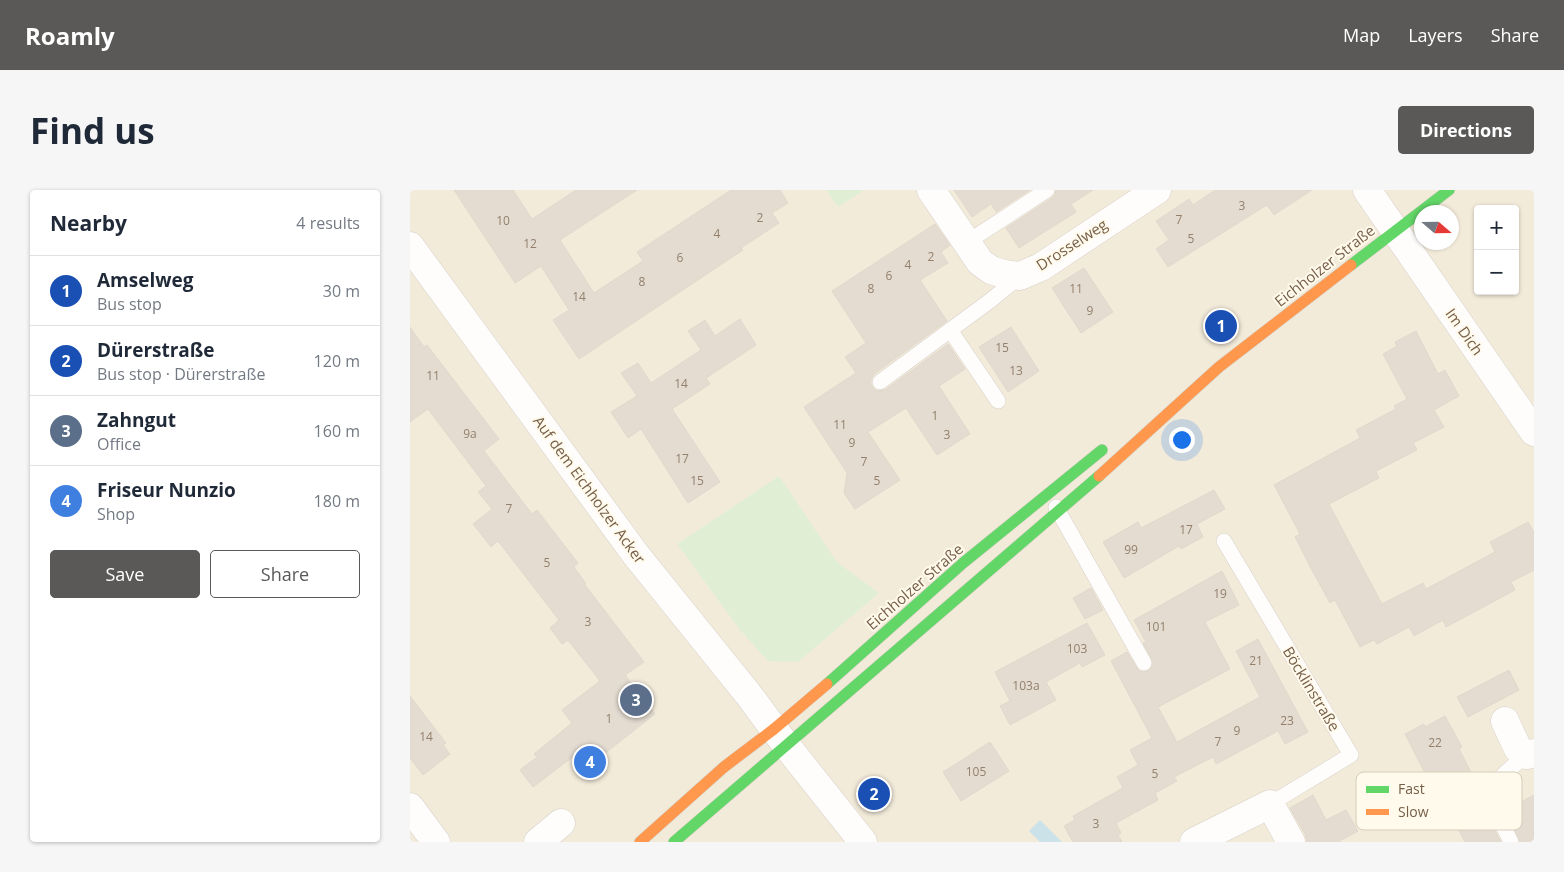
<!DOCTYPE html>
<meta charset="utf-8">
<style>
:root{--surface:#fff;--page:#f6f6f7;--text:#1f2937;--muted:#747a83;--line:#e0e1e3;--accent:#5a5958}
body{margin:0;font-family:"Open Sans",sans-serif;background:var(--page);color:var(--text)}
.controls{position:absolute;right:15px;top:15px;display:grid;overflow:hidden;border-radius:5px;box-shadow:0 1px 4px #0004}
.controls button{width:45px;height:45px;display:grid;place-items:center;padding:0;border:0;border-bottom:1px solid var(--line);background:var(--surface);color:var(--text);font:25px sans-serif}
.compass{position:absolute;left:1004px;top:15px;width:45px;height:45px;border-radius:50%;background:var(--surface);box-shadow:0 1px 4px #0004;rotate:110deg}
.you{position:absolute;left:771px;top:249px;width:18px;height:18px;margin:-12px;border:4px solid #fff;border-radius:50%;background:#1a73e8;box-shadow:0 0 0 8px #1a73e833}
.badge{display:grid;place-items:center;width:32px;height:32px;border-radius:50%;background:var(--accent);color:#fff;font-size:16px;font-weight:700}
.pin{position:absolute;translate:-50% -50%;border:2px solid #fff;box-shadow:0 1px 5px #0006}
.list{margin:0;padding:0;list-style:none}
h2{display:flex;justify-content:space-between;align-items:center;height:65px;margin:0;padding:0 20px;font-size:21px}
h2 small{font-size:16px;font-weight:400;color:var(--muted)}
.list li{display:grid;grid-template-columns:32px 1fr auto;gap:15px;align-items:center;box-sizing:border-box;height:70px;padding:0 20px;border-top:1px solid var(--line)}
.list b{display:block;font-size:19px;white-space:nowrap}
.list p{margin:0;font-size:16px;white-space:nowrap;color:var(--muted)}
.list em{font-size:16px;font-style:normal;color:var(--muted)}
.actions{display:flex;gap:10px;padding:15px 20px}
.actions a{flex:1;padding:11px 0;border:1px solid var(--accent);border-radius:5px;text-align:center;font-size:18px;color:var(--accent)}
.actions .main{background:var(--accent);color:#fff}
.map{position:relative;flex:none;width:1124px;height:652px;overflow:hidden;border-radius:5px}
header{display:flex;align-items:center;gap:30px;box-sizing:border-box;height:70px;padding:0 25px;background:var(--accent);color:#fff}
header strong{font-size:24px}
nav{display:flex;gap:28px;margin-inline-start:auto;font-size:18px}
.intro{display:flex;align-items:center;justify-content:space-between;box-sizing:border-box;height:120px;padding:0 30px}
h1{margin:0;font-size:35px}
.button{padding:12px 22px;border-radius:5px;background:var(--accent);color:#fff;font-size:18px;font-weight:700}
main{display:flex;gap:30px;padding:0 30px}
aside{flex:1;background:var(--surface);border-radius:5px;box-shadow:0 1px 4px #0004}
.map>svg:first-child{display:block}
.residential{fill:#f3ebda;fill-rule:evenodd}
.green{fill:#e0efd4}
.water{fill:#cbe2e8}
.building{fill:#e4dcd1;stroke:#e0d8cc}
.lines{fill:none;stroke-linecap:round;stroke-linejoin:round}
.lane-casing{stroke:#d6d0c8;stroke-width:16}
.street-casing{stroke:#d6d0c8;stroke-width:29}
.fast-casing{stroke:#d5cfc5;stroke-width:12}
.slow-casing{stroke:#d5cfc5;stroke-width:12}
.lane{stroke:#fefdfc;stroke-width:15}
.street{stroke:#fefdfc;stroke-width:28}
.fast{stroke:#63d668;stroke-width:11}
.slow{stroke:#ff974d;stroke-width:11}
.labels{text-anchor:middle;stroke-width:4;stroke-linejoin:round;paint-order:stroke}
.number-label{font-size:12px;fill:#93806d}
.street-label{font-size:15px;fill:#765f49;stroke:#fffaeb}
.key{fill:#fffaeb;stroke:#d6ccba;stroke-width:1}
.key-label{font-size:14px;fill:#765f49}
</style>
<header>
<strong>Roamly</strong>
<nav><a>Map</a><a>Layers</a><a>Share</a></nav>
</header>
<div class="intro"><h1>Find us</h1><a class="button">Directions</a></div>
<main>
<aside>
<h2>Nearby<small>4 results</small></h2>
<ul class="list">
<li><span class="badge" style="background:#1a4fb4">1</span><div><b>Amselweg</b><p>Bus stop</p></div><em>30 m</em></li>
<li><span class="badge" style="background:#1a4fb4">2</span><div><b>Dürerstraße</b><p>Bus stop · Dürerstraße</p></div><em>120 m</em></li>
<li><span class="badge" style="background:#5c6f8a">3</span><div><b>Zahngut</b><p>Office</p></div><em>160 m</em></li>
<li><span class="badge" style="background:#3f7fe0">4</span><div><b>Friseur Nunzio</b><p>Shop</p></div><em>180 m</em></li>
</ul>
<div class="actions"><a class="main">Save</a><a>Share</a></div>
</aside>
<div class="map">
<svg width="1124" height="652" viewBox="0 0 1124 652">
<rect width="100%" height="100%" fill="#f7f3ea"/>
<path class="residential" d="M0,0H1124V652H0ZM1068,19H1105V101H1068ZM1012,22H1042V52H1012Z"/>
<path class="green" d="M416,0H454L428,17Z
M369,286L427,372L469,403L388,472L358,471L330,440L267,354Z"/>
<path class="water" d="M630,630L652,652H630L619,641Z"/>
<path class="building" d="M44,0H103L122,29L166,0H227L150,50L184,103L233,71L227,62L321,0H370L378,13L362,23L369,33L331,58L333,60L169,169L143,130L159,120L131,76L105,93Z
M544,0H620L586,22L581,14L562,27Z
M646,0H683L661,14L666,22L609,58L596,38L642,8L645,5Z
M805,0H902L864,25L857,15L758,77L746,59L759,50L746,31L779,9L783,15Z
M525,34L540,55L531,62L538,73L510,90L537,131L464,184L461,189V194L463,198L467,201L475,200L538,154L555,179L529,196L560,244L527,265L496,218L458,242L490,290L445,319L434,303L437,283L394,217L446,183L435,167L456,153L422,101Z
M674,78L703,122L671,143L642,98Z
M330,129L346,155L296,188L300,194L262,219L310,292L278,313L231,239L218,248L201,222L227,206L211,183L228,173L241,193L291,160L278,141L295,130L305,146Z
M0,137L14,157L17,155L89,249L74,261L122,324L127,320L168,373L164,377L176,394L175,395L234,472L215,485L245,524L175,579L164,566L123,597L110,580L127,567L124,564L162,533L152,520L190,491L158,450L152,454L140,438L149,430L88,351L81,357L63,334L82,319L68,302L76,296L18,219L0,232Z
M601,137L629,181L598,202L569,157Z
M1006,141L1028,184L1035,180L1049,206L1024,220L1034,237L1003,253L1007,260L966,281L969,288L919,314L972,414L1013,393L1016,399L1085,362L1080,352L1118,332L1124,342V380L1101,392L1105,400L1036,437L1033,430L1004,446L999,437L967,454L964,450L950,457L925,410L920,413L904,384L885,347L890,344L864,295L950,248L946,240L986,219L984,216L997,209L973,164L987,156L985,152Z
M804,300L815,319L787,334L793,347L771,359L769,356L714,388L693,352L728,332L731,338Z
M812,381L829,415L795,432L820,479L748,517L767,552L850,507L826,461L848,449L898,542L875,554L868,541L806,574L803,567L764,587L767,591L745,603L748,610L706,633L711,643L708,645L712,652H663L654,636L665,630L663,626L713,598L707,587L728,575L720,560L742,548L701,471L717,462L729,481L733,482L738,481L742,477V469L733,453L736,452L724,430Z
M681,398L693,420L675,429L663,408Z
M677,433L695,465L672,477L670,473L636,492L646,510L600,535L590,516L600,511L585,482Z
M1099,480L1109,500L1058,527L1047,507Z
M0,506L36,553L33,555L40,564L13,585L0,568Z
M1035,526L1052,557L1049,559L1064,588L1058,591L1091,652H1055L1041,626L1038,628L995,544L1014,534L1015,537Z
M580,552L599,581L551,611L533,582Z
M903,605L916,630L936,620L948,641L928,652H897L895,644L880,618Z
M1124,605V652H1110L1096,620Z"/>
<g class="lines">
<g class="lane-casing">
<path id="lane" d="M556,53L637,0
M540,140L588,211
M470,192L581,110L610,86
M646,317L734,473
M814,351L941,565L860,614
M1101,652C1092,632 1075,610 1090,589C1096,580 1109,572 1117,565"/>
</g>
<g class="street-casing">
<path id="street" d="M521,0L570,72L581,80L594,84L610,86L631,77L747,0
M957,0L1124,242
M0,56L226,365L338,504L376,555L453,652
M1095,531L1108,559L1117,565L1124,563
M0,617L26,652
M128,652L151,633
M784,652L860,614L881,652"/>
</g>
<g class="fast-casing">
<path id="fast" d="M941,75L1039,0
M417,494L553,373L692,260
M264,652L689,286"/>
</g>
<g class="slow-casing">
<path id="slow" d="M689,286L809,177L941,75
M230,652L314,577L364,539L417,494"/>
</g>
<use href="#lane" class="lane"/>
<use href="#street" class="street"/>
<use href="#fast" class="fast"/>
<use href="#slow" class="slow"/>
</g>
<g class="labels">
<g class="number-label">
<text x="832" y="20">3</text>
<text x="350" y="32">2</text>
<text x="769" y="34">7</text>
<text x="93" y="35">10</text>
<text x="307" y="48">4</text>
<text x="781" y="53">5</text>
<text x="120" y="58">12</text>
<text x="521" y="71">2</text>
<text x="270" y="72">6</text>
<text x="498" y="79">4</text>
<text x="479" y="90">6</text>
<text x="232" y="96">8</text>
<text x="461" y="103">8</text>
<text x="666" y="103">11</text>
<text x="169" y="111">14</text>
<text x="680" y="125">9</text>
<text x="592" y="162">15</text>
<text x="606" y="185">13</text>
<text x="23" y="190">11</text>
<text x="271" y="198">14</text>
<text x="525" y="230">1</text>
<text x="430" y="239">11</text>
<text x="60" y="248">9a</text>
<text x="537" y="249">3</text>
<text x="442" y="257">9</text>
<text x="272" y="273">17</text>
<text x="454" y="276">7</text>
<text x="287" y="295">15</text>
<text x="467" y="295">5</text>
<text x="99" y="323">7</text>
<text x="776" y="344">17</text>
<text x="721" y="364">99</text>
<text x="137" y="377">5</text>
<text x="810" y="408">19</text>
<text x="178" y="436">3</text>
<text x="746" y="441">101</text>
<text x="667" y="463">103</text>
<text x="846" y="475">21</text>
<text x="616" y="500">103a</text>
<text x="199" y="533">1</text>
<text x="877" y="535">23</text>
<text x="827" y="545">9</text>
<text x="16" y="551">14</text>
<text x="808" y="556">7</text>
<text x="1025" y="557">22</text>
<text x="566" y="586">105</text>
<text x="745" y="588">5</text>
<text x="686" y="638">3</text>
</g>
<g class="street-label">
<text transform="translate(662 55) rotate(-33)" y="5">Drosselweg</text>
<text transform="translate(915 76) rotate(-38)" y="5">Eichholzer Straße</text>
<text transform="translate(1054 142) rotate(55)" y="5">Im Dich</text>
<text transform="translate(179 300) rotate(54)" y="5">Auf dem Eichholzer Acker</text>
<text transform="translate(505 397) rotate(-41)" y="5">Eichholzer Straße</text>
<text transform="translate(901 499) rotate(59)" y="5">Böcklinstraße</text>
</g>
</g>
<rect x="946" y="582" width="166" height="58" rx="8" class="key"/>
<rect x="956" y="596" width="23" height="7" fill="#63d668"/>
<rect x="956" y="619" width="23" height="6" fill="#ff974d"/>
<g class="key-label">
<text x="988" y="604">Fast</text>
<text x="988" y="627">Slow</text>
</g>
</svg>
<div class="controls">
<button>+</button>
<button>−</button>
</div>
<svg class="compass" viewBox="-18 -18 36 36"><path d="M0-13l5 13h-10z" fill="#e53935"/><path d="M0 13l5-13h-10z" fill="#747a83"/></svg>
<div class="you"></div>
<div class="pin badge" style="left:811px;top:136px;background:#1a4fb4">1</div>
<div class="pin badge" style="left:464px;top:604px;background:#1a4fb4">2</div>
<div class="pin badge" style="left:226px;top:510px;background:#5c6f8a">3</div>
<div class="pin badge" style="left:180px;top:572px;background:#3f7fe0">4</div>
</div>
</main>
